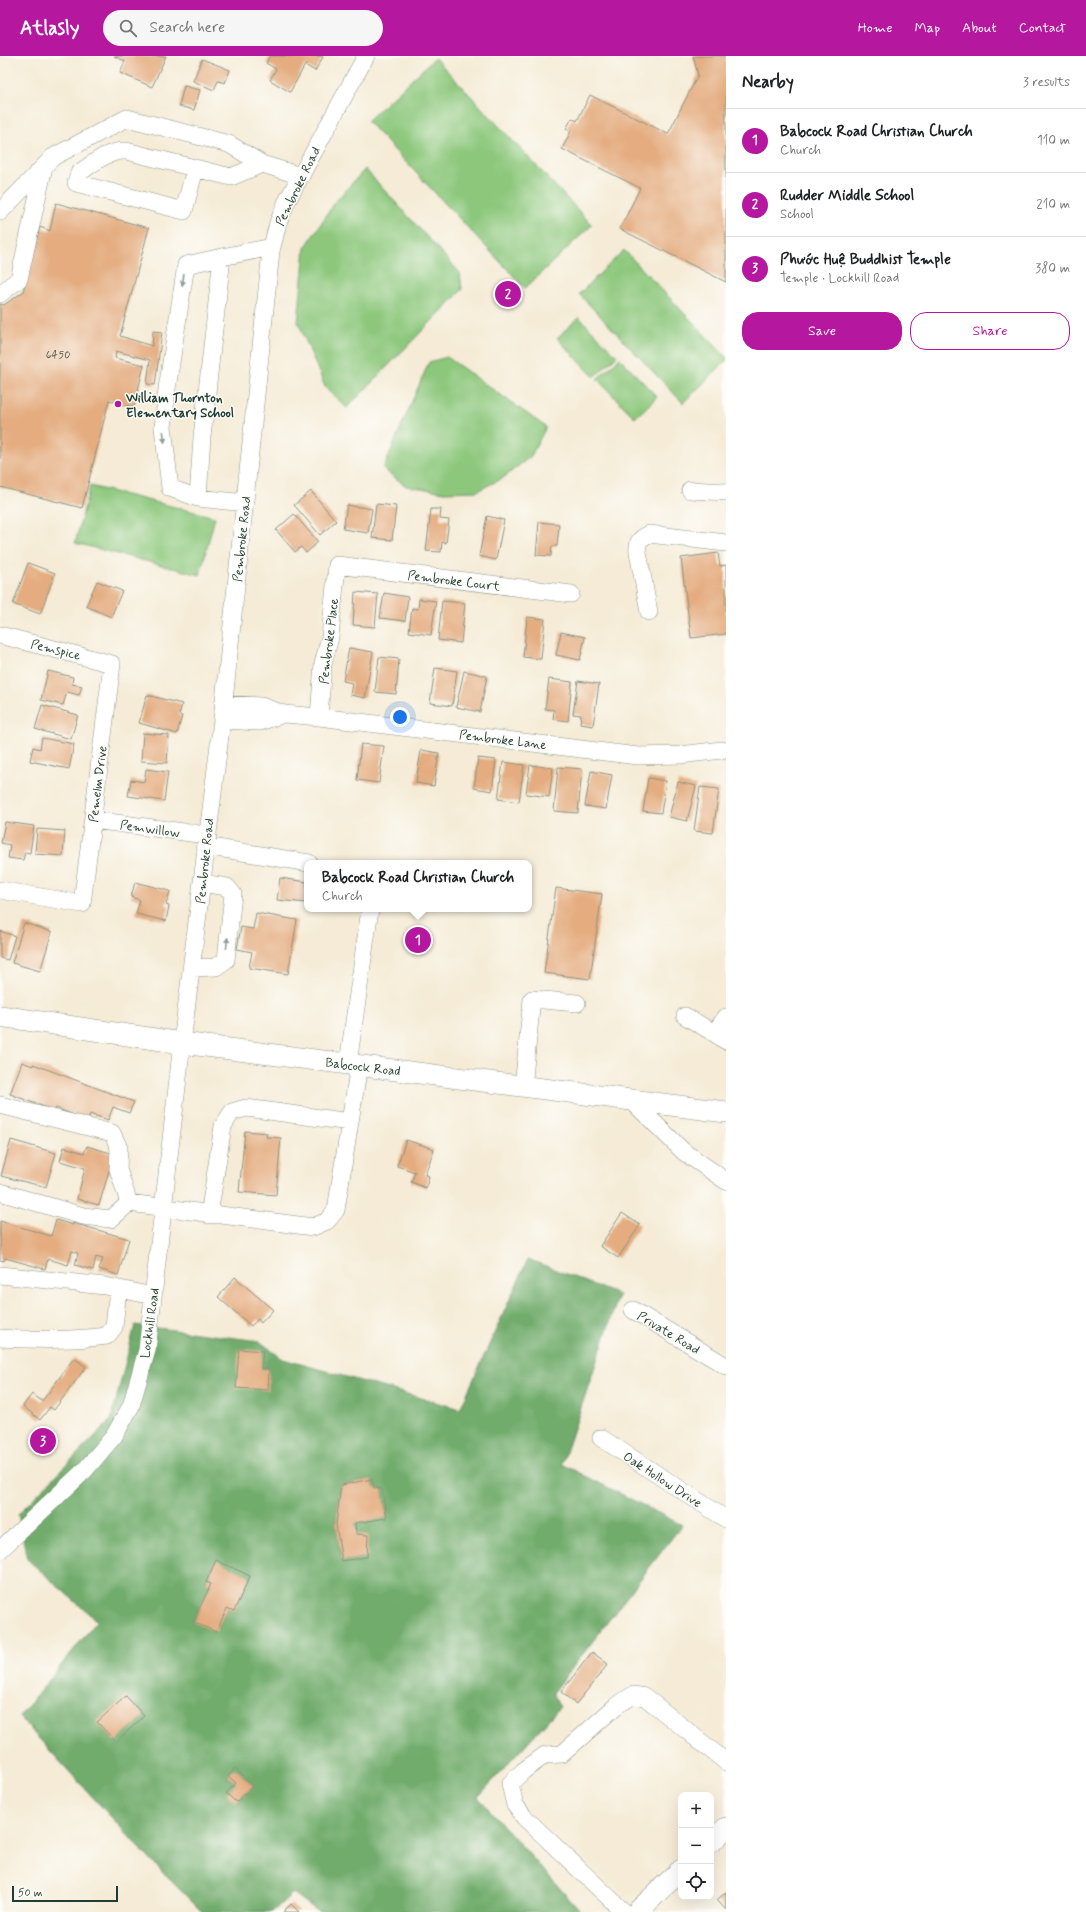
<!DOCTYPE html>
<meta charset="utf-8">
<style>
:root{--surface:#fff;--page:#f6f6f6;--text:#202124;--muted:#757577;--line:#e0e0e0;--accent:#b5179e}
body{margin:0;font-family:Mynerve,sans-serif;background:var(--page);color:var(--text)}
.controls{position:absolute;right:12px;bottom:12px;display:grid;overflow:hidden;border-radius:8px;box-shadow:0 4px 16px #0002}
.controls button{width:36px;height:36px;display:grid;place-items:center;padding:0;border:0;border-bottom:1px solid var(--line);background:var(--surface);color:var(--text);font:20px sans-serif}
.scale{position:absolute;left:12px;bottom:10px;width:106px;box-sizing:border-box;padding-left:4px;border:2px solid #1f3d34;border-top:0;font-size:11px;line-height:14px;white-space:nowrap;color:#1f3d34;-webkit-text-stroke:3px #fdfcf7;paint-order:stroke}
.you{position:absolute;left:400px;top:661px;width:14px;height:14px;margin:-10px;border:3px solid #fff;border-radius:50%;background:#1a73e8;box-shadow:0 0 0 6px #1a73e833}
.badge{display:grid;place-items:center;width:26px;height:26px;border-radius:50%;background:var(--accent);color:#fff;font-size:13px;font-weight:700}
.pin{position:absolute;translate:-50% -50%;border:2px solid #fff;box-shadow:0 1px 4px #0006}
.popup{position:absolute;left:304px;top:804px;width:228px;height:52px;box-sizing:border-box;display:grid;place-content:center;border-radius:8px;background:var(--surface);filter:drop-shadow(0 1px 3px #0005);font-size:13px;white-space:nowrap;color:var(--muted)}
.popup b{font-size:15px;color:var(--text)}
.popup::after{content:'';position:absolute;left:50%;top:100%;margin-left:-8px;border:8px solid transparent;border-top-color:var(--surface)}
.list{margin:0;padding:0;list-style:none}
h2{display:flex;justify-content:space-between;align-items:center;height:52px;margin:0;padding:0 16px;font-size:17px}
h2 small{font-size:13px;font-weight:400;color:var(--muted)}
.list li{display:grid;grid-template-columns:26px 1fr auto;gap:12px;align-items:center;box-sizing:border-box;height:64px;padding:0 16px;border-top:1px solid var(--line)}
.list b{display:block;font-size:15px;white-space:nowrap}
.list p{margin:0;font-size:13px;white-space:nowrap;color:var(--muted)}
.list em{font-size:13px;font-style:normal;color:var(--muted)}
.actions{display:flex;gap:8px;padding:12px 16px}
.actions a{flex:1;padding:9px 0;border:1px solid var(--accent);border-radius:16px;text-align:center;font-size:14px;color:var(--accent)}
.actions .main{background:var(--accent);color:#fff}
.icon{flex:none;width:22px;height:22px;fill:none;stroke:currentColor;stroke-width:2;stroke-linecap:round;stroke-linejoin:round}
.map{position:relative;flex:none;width:726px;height:1856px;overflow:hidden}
header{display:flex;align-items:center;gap:24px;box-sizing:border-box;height:56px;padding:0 20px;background:var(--accent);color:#fff}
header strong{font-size:19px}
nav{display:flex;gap:22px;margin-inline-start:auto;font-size:14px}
.search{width:280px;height:36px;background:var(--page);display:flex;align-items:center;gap:10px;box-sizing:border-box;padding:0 14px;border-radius:22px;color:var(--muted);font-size:15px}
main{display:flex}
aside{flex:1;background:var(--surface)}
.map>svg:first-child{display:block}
.green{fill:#8cc77c;stroke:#568258}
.forest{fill:#71ac6c;stroke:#487450;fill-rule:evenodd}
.building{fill:#e4ac7f}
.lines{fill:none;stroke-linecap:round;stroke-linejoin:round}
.minor-casing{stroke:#8a9485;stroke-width:18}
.major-casing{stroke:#8a9485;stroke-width:22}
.minor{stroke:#fff;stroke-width:17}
.major{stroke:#fff;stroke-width:21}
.oneway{fill:#8f9e9a}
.poi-dot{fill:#b5179e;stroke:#fdfcf7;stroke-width:1.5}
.labels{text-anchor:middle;stroke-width:3;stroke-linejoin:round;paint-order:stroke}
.number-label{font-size:11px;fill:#505947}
.street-label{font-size:13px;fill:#1f3d34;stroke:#fdfcf7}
.poi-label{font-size:13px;font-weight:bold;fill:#1f3d34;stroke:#fdfcf7;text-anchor:start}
</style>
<header>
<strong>Atlasly</strong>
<div class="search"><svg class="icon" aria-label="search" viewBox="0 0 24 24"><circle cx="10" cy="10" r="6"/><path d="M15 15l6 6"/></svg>Search here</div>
<nav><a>Home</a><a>Map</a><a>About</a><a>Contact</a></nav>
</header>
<main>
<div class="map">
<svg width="726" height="1856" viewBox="0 0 726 1856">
<rect width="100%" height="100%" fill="#fdfcf7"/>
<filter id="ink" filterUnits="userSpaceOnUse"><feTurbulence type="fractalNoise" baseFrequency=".025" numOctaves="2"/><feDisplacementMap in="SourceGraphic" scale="8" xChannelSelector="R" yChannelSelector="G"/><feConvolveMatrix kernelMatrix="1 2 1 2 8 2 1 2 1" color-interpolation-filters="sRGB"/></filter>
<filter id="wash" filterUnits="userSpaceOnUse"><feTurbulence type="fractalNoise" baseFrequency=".012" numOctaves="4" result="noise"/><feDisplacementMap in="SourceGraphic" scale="16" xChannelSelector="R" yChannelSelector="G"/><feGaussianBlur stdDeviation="0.9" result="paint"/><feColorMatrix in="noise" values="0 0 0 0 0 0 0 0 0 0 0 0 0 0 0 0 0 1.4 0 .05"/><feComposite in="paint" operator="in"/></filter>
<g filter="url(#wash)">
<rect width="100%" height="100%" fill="#f5ebd6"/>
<path class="green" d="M435,2L592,169L525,232L367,65Z
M365,113L460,217L462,234L347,352L325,331L298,266L305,192L335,146Z
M624,194L726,301V305L683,347L579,238Z
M579,261L617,300L594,321L557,282Z
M447,301L546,371L531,400L503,422L477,435L445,436L406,430L383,413L429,306Z
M620,302L657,341L635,362L597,323Z
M90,430L215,461L200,519L75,487Z"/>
<path class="forest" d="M528,1203L619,1239L562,1408L682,1469L553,1637L560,1651L478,1741L581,1856H319L293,1837L272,1856H202L158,1812L19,1661L97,1565L27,1503L18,1458L111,1364L135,1269L259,1285L283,1303L460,1353ZM372,1423L374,1432L382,1433L387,1462L355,1467C357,1480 365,1489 367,1501L342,1505L336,1469L341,1429ZM216,1505L250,1520L234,1555L227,1552L216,1576L194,1565L211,1528L206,1525ZM126,1640L144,1661L115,1686L97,1665ZM235,1712L253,1730L236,1746L227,1737L236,1727L228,1720Z"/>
<g id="blocks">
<path class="building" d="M114,0H166L152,31L120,17L125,5Z
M270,0H321L323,1L315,15L305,9L290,36L270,24L276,13L266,7Z
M693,0H726V226L620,173L640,132L562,93L571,75L566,73L572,62L577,65L590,39L668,78L698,19Z
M202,3L230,14L225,27L218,25L214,34L193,25Z
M184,30L200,34L194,54L179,50Z
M56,147L149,172L120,280L152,290L153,275L162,276L155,329L147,328L150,304L116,295L115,302L144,309L134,351L109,344L82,452L0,431V248L4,249L23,236L40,171L50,175Z
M311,435L336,465L320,479L294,449Z
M376,448L396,450L392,484L372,482Z
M347,449L372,453L368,477L343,473Z
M431,453H441L440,463L449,464L446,487L442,486L441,496L426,495Z
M294,458L318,486L306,497L301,491L295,496L276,474Z
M487,460L504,464L496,504L479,500Z
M539,466L559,468L557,490H552L551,500L536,499Z
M718,497L720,510L726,509V578L691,582L681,502Z
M28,507L55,517L40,558L13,548Z
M97,525L122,535L111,561L86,550Z
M355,536L378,538L375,571L353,569Z
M384,537L408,541L405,565L380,562Z
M419,543L436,545L431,579L409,576L412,552L418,553Z
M442,545L465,547L461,587L438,584Z
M527,561L545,563L541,603L523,601Z
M561,576L585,581L580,604L556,599Z
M349,592L373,596L365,642L350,639L352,627L343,625Z
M379,601L399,603L396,638L375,636Z
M435,612L457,615L452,650L430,647Z
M48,615L73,621L72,628L82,630L79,639L67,636L63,649L41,644Z
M464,615L487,620L480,656L456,651Z
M549,623L572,626L568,665L553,663L554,654L545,653Z
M578,625L599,628L593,670L580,668L581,659L573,658Z
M147,639L182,648L179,659L182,660L177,678L139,667Z
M42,649L78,659L71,683L35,673Z
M143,677L169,679L167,707L141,705Z
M42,682L74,688L69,713L30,705L33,691L40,693Z
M361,688L384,690L379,727L357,724Z
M421,694L439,697L434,730L416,727Z
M478,702L496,704L492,735L474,732Z
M503,706L524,709L519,746L498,743Z
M530,709L553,712L549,741L526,738Z
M558,711L582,713L578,757L554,755Z
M146,713L168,716L164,745L128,740L131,724L144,726Z
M591,715L612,719L606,753L585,750Z
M648,722L666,725L661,757L643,755Z
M678,726L696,730L687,765L669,761Z
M700,731L719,733L713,777L694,775Z
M5,766L34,770L30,797L25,796L23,804L8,802L10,789L1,787Z
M37,773L65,775L63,800L35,798Z
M280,822L307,826V847L277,844Z
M135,826L170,835L166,849L169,850L166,865L136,858L140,844L131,841Z
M556,832L602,838L590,923L544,917Z
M256,857L297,864L288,918L249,912L252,896L237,893L241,871L253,873Z
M24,867L52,876L40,915L12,907Z
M0,875L15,880L8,904L0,902Z
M22,1006L33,1010V1008L134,1046L129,1057L113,1051L108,1064L90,1058L88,1064L56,1052L55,1055L10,1038Z
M245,1075L267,1077L266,1081L281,1082L276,1139L239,1136Z
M11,1084L56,1097L46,1131L1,1120Z
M406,1084L434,1093L425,1119L429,1120L426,1132L411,1126L415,1116L397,1110Z
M87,1090L114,1098L99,1149L77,1143L85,1112L60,1105L64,1091L84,1097Z
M622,1157L640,1169L618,1202L600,1190Z
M56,1164L73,1169V1167L129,1183L118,1219L99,1213L103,1203L96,1201L93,1214L75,1209L78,1197L72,1195L68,1209L48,1203L45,1213L5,1202L4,1205L0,1204V1165L51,1180Z
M235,1221L273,1254L261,1267L258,1263L251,1270L218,1241Z
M239,1293L263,1295L261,1313H269L268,1334L236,1332Z
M74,1302L86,1311L54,1354L50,1351L40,1364L23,1350L32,1338L42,1345Z
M372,1423L374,1432L382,1433L387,1462L355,1467L356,1478L368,1479L367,1501L342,1505L336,1469L341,1429Z
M216,1504L250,1520L234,1555L227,1552L216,1576L193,1566L211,1528L206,1526Z
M592,1596L608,1608L576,1648L561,1636Z
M126,1640L144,1660L116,1686L97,1666Z
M235,1712L253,1730L236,1746L226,1737L236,1727L228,1720Z
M726,1836V1854L717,1844Z
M291,1848L299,1856H283Z"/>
</g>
</g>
<g filter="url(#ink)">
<use href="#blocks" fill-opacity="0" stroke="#8a9485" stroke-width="1"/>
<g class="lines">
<g class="minor-casing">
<path id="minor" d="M195,113L184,155L76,127L79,117C94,107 108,94 126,95L231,121L262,108L301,120
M0,156L53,101L127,62L229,88L262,108
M0,238L19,223L44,111
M690,434L726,436
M198,442L170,432L163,371L167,333L186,209L222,201
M245,447L198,442L202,381L222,201L272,191
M649,556L638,496C637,486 639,483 649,478L726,487
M0,579L112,608L82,848L0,834
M223,648L261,650L284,658L319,661L638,700L680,699L722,694
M319,661L323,608L330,581L337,509L571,538
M222,664L260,666L284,658
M93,764L206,779
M205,790L309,807
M192,912L216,911L226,904L233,838L227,831L202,827
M685,960L714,977
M726,961L714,977L726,985
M348,1008L370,853
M523,1031L532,943L577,947
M631,1044L684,1096L726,1125
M0,1049L112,1077L119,1092L118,1113L129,1147
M0,1136L83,1160L111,1163L129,1147L313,1171L327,1165L336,1154L359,1009
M209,1159L223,1070L232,1056L246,1052L350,1066
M0,1219L105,1230L153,1240
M633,1254L726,1310
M0,1282C36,1284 71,1285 107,1280L114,1271L118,1233
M601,1382L726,1463
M0,1494L85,1414L114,1380L131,1350L147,1294L182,987L222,664L271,195L278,167L287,145L366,0
M624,1856L524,1761L515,1749L510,1728L523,1715L545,1699L562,1698L616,1650L633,1639L645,1641L726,1706"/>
</g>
<g class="major-casing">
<path id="major" d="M0,960L182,987L726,1056
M711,1786L726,1772
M637,1856L681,1814"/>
</g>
<use href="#minor" class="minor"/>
<use href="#major" class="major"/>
</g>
<defs><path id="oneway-solid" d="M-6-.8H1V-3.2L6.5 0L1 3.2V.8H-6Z"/></defs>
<g class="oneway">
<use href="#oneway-solid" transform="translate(183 224) rotate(99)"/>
<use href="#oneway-solid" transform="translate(164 381) rotate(84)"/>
<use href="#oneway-solid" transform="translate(227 887) rotate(-84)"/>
</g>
</g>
<circle class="poi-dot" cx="118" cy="348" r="4"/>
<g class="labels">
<g class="number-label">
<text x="58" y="302">6450</text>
</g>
<g class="street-label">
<text transform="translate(297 130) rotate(-64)" y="5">Pembroke Road</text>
<text transform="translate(241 483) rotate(-84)" y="5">Pembroke Road</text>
<text transform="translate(454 524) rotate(7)" y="5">Pembroke Court</text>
<text transform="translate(328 585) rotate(-83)" y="5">Pembroke Place</text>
<text transform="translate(56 593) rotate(14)" y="5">Pemspice</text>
<text transform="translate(503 683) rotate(7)" y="5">Pembroke Lane</text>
<text transform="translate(97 728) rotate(-83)" y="5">Pemelm Drive</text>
<text transform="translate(150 772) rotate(8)" y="5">Pemwillow</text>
<text transform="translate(204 805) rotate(-84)" y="5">Pembroke Road</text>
<text transform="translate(363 1010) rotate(7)" y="5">Babcock Road</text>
<text transform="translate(149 1267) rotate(-82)" y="5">Lockhill Road</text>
<text transform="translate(669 1276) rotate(31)" y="5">Private Road</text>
<text transform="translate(663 1423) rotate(33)" y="5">Oak Hollow Drive</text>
</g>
<g class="poi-label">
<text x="126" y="346">William Thornton<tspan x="126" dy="15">Elementary School</tspan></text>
</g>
</g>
</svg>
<div class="controls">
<button>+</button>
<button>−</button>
<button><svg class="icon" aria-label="locate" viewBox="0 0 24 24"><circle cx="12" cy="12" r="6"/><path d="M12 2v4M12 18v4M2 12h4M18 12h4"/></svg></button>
</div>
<div class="scale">50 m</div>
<div class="you"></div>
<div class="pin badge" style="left:418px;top:884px">1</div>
<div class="popup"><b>Babcock Road Christian Church</b>Church</div>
<div class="pin badge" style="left:508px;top:238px">2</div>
<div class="pin badge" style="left:43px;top:1385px">3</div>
</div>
<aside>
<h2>Nearby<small>3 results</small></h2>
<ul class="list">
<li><span class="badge">1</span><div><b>Babcock Road Christian Church</b><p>Church</p></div><em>110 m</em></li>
<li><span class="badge">2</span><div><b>Rudder Middle School</b><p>School</p></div><em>210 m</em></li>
<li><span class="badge">3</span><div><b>Phước Huệ Buddhist Temple</b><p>Temple · Lockhill Road</p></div><em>380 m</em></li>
</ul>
<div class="actions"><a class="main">Save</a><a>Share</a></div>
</aside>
</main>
